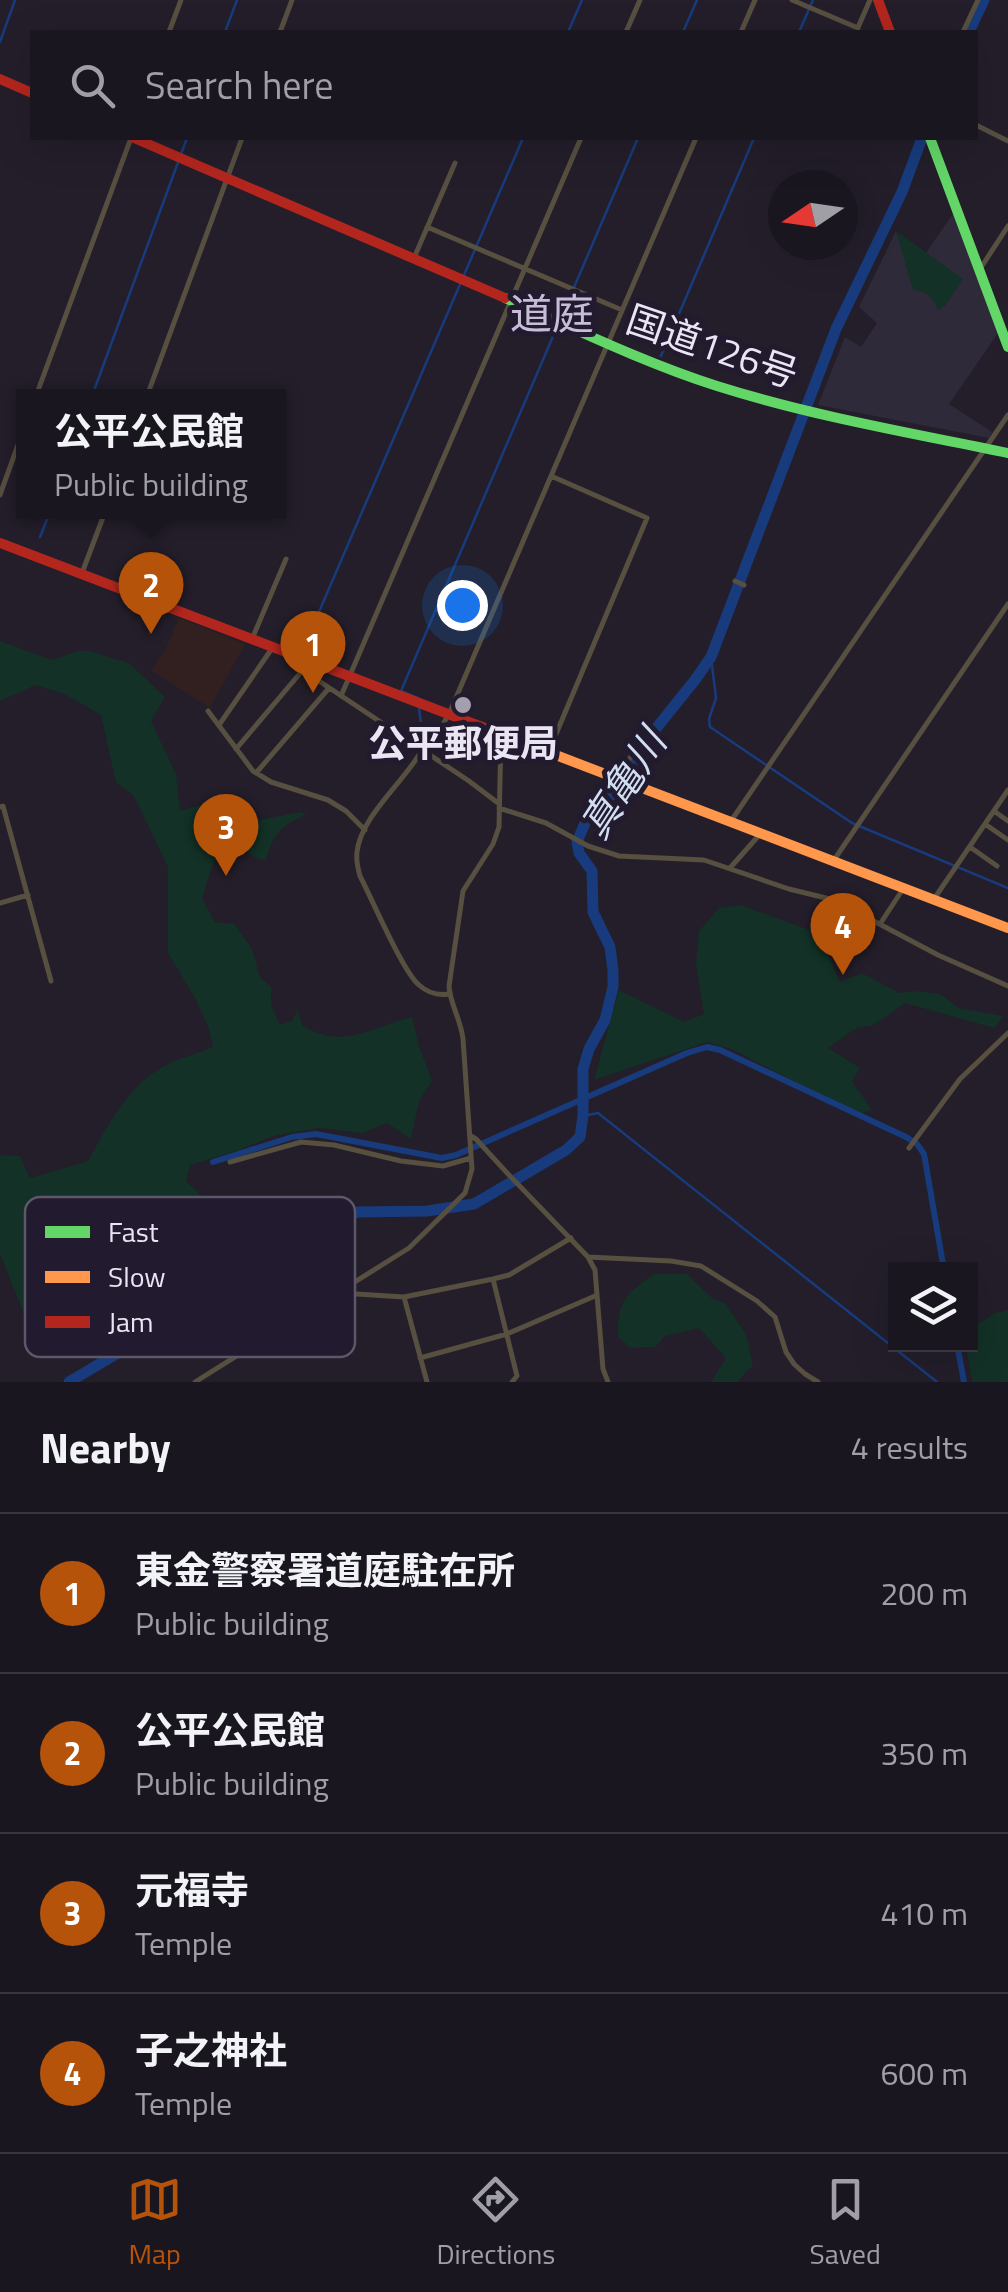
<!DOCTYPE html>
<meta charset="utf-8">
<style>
:root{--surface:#1a1620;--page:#27232d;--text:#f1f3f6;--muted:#9f9fa5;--line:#38353e;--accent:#b45309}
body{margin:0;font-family:"Titillium Web","Noto Sans JP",sans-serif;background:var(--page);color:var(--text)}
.controls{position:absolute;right:30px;bottom:30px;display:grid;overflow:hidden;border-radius:0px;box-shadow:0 10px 40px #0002}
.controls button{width:90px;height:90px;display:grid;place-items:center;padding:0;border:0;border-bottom:2px solid var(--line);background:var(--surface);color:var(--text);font:50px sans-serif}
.compass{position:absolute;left:768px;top:170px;width:90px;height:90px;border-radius:50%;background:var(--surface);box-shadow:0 10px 40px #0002;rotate:257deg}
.you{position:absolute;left:462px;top:605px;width:35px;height:35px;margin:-25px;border:8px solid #fff;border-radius:50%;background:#1a73e8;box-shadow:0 0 0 15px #1a73e833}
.badge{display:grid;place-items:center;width:65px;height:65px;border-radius:50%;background:var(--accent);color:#fff;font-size:32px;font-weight:700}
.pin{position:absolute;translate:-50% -82px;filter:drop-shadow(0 2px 5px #0008)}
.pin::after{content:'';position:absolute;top:52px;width:35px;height:30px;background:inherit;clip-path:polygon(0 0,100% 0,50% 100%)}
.popup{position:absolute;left:16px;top:389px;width:270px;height:130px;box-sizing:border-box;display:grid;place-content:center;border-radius:0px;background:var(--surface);filter:drop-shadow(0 2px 8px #0005);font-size:32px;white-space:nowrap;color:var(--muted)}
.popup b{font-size:38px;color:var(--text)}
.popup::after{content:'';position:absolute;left:50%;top:100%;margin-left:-20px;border:20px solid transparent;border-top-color:var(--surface)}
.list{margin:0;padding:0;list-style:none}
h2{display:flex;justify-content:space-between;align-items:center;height:130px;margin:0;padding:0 40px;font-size:42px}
h2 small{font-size:32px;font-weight:400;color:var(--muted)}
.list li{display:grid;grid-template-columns:65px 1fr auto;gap:30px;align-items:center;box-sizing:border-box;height:160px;padding:0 40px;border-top:2px solid var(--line)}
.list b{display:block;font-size:38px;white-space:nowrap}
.list p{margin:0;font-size:32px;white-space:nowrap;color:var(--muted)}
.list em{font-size:32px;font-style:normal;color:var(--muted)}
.icon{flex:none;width:55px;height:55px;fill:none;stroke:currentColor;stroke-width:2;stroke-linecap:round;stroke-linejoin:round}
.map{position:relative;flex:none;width:1008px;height:1382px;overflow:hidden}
.search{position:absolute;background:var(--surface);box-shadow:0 10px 40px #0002;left:30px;right:30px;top:30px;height:110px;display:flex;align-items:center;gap:25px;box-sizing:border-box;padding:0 35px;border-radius:0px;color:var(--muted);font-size:38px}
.sheet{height:770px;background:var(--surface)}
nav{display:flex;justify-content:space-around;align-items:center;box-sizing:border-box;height:140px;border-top:2px solid var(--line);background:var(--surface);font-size:28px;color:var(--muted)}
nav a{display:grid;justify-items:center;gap:5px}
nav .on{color:var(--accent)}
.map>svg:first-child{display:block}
.commercial{fill:#2e2a3a}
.education{fill:#31201f}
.green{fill:#133126}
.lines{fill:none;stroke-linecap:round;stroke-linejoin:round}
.stream{stroke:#173b7c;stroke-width:2.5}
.canal{stroke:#173b7c;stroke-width:6}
.river{stroke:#173b7c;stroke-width:11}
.street{stroke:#574f40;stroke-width:5}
.fast{stroke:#63d668;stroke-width:10}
.slow{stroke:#ff974d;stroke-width:10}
.jam{stroke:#b3261e;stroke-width:10}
.poi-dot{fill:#a49fad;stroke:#221a2e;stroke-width:4}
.labels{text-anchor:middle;stroke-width:10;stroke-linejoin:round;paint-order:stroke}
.street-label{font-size:38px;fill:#eae5f3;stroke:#221a2e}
.poi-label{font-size:38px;font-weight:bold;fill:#eae5f3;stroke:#221a2e}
.water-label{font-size:40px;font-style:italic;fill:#d1def2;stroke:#221a2e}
.quarter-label{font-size:42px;fill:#c7bdd8;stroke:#221a2e}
.key{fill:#221a2e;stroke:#5e5769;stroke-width:2.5}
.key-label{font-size:28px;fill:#eae5f3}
</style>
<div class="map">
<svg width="1008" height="1382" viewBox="0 0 1008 1382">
<rect width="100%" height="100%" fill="#231e2a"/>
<path class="commercial" d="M954,212L998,333L949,404L992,432L989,438L818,405L845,337L861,347L877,323L859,307L896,231L926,253Z"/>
<path class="education" d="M179,618L245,644L210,708L151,670L165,650Z"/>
<path class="green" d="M896,231L963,279L945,306L938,310C933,297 927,291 913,290Z
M0,641L52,660L78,651H88L129,663L165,697L151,721L176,774L180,811L221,799L254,821L300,812L307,814C281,827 274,831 266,860L258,859L243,849L214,861L202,898L215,922L234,924L252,949L260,977L271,987V1005L280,1025L292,1021L298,1010L302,1025C342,1051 371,1027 412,1017L419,1046L432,1081L419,1101L411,1139L387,1123L362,1133L319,1128L273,1136L239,1150L190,1165L186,1181L208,1203L206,1239L148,1269L109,1279L99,1324L24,1314L0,1254V1155L20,1156L30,1178L88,1161C108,1125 129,1083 168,1064C182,1057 199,1053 213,1047L208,1026L195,998L168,953V867L134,796L116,782L101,715L64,694L36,685L0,701Z
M740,905L818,933L840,982L862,973L899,993L916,991L941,994L958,1008L1004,1016L994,1028L905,1003L872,1026L858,1027L828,1048L860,1068L852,1081L872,1110L858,1114L731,1049L707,1042L594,1080L619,990L684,1022L704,1014L696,964L699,931L719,908Z
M655,1274H687L712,1298L725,1303L746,1334L753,1365L737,1382H711L726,1358L699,1328L664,1336L656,1347L631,1348L618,1337C617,1301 626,1293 655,1274Z
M1008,1310V1382H972L966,1345L970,1344L971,1329L995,1313Z"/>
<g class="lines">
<path class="stream" d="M225,32L237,0
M568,32L582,0
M683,32L697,0
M799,32L813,0
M0,42L15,0
M661,356L754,138
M92,396L187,138
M40,537L50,512
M304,653L303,649L523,138
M711,657L716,698L709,719L710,727L852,823L1008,888
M418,700V698L401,691L638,138
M419,708L424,747
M583,1116L598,1113L937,1382"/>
<path class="canal" d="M213,1162L292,1137L316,1134L442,1158L456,1155L687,1053L707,1047L720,1050L906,1137L917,1144L924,1154L944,1270
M957,1344L964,1382"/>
<path class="river" d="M969,32L984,0
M69,1382L341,1220L357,1212L427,1211L474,1204L566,1150L580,1137L583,1116V1069L589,1049L605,1020L613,987V970L610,947L593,912L592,871L579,853L577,842L585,823L616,790L654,731L695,680L711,657L836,329L902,192L922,138"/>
<path class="street" d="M792,0L858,28
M169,32L181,0
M280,32L292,0
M626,32L640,0
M741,32L755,0
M856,32L870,0
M963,32L978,0
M976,125L1008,141
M427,227L622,310
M414,258L455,163
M980,269L1008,226
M36,396L131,138
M147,396L242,138
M0,495L23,431
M82,573L105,512
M735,581L744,585
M252,639L286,559
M295,655L292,663L469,781L498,803
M341,696L581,138
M208,711L253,771L271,782L328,800L346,811L365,830
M219,725L273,647
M236,749L302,671
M422,750C405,781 361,816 357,852C356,860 358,869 360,876C372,899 403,972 419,985C428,993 437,996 449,994
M426,752L449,714L696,138
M548,753L647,518L551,476
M256,773L329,688
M616,778L643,739
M0,807L3,806L51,981
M499,808L546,823L588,846L619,856L704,860L789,889L834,900L938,955L1008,986
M994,811L1008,821
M731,821L1008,415
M985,824L1008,840
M970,847L997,866
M834,860L1008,604
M730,868L761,833
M934,899L1008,790
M0,903L28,895
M880,924L903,889
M471,1136L476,1139L509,1175L588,1257L595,1270L603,1369L608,1382
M909,1148L960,1079L1008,1033
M230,1162L301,1142L334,1145L401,1161L443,1166L471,1158
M588,1257L671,1261L701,1266L757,1301L775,1317L786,1352L794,1364L805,1374L818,1382
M493,1279L517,1376L512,1382
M341,1293L404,1297L493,1279L509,1275L571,1238
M404,1297L427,1382
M420,1358L507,1334L595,1296
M195,1382L409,1248L465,1193L472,1169L463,1039C461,1020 450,1004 449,986L463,891L493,844L499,827L501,735"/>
<path class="fast" d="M930,138L1008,347
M505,298C575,329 645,363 717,386C812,416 911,433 1008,453"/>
<path class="slow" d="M553,754L1008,928"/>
<path class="jam" d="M878,0L890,32
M0,79L32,93
M134,138L505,298
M0,543L553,754"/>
</g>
<circle class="poi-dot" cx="463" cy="705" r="10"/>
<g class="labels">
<g class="street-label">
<text transform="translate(712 347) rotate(19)" y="13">国道126号</text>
</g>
<g class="poi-label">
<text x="463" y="757">公平郵便局</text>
</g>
<g class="water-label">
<text transform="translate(623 784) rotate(-57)" y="14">真亀川</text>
</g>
<g class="quarter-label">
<text x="552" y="329">道庭</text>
</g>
</g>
<rect x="25" y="1197" width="330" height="160" rx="15" class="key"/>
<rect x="45" y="1226" width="45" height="12" fill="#63d668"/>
<rect x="45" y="1271" width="45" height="12" fill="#ff974d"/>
<rect x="45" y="1316" width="45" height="12" fill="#b3261e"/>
<g class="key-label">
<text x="108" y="1242">Fast</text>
<text x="108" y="1287">Slow</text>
<text x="108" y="1332">Jam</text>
</g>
</svg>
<div class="controls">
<button><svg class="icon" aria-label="layers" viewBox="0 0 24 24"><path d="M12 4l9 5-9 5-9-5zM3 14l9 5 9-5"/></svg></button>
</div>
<svg class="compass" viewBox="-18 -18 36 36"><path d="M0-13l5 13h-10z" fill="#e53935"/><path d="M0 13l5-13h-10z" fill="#9f9fa5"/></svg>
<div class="you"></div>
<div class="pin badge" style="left:313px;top:693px">1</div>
<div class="pin badge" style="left:151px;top:634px">2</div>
<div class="popup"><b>公平公民館</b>Public building</div>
<div class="pin badge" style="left:226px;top:876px">3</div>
<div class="pin badge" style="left:843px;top:975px">4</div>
<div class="search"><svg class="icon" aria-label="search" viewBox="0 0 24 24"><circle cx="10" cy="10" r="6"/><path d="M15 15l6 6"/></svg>Search here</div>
</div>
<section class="sheet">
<h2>Nearby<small>4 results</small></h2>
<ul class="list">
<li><span class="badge">1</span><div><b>東金警察署道庭駐在所</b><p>Public building</p></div><em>200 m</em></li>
<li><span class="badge">2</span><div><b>公平公民館</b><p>Public building</p></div><em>350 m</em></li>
<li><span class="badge">3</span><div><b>元福寺</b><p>Temple</p></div><em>410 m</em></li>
<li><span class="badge">4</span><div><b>子之神社</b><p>Temple</p></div><em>600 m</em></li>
</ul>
</section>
<nav>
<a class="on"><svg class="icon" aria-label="map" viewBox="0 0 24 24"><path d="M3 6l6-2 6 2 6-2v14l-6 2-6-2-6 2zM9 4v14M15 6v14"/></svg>Map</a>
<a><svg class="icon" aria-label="directions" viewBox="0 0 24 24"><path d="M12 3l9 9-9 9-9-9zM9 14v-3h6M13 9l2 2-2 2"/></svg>Directions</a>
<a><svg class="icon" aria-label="saved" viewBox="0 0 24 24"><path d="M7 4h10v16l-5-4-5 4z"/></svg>Saved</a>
</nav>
